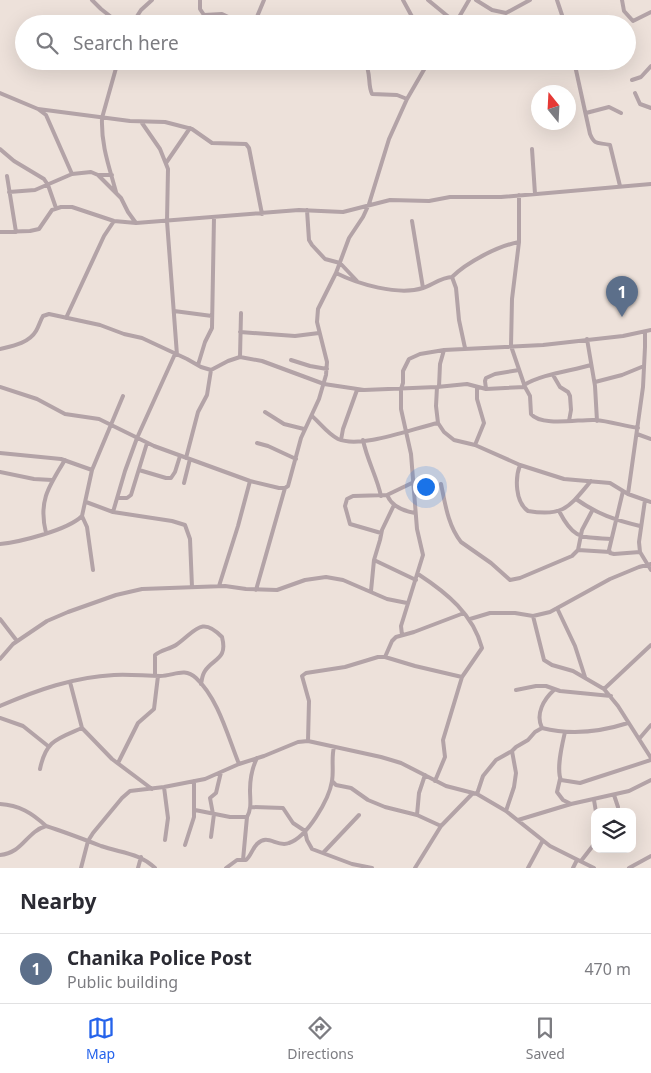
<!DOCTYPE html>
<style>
:root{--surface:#fff;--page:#f2f2f3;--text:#2b2b33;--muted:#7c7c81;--line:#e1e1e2;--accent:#2563eb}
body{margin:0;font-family:"Noto Sans",sans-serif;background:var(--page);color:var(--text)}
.controls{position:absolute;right:15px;bottom:15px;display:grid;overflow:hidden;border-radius:10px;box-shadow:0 5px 20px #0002}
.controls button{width:45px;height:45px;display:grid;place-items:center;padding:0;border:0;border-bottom:1px solid var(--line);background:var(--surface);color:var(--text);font:25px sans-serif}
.compass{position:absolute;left:531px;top:85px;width:45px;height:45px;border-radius:50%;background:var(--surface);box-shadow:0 5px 20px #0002;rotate:342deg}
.you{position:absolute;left:425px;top:486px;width:18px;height:18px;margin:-12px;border:4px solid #fff;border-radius:50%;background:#1a73e8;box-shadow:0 0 0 8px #1a73e833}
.badge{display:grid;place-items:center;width:32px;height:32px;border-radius:50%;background:var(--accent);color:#fff;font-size:16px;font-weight:700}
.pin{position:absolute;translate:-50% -41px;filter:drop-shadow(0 1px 2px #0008)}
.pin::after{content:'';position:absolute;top:26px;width:18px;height:15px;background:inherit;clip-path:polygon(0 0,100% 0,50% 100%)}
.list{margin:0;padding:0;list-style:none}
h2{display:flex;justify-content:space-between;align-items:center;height:65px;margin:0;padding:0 20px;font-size:21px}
h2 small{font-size:16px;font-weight:400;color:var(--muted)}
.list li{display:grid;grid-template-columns:32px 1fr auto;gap:15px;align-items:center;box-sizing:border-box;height:70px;padding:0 20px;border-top:1px solid var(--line)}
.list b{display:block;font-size:19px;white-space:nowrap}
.list p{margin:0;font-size:16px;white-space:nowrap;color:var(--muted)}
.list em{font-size:16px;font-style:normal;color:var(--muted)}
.icon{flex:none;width:28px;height:28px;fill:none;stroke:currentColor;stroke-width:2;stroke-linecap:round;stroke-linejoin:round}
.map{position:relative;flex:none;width:651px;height:868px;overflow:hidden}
.search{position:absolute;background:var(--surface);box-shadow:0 5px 20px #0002;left:15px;right:15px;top:15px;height:55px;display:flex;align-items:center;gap:12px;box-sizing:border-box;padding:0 18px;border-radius:28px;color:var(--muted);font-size:19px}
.sheet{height:135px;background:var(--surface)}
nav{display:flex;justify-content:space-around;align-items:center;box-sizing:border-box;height:70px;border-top:1px solid var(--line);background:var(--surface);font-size:14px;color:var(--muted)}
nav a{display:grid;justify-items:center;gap:2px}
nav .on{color:var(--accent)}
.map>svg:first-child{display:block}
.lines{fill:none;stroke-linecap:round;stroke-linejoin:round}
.street{stroke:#b3a3a7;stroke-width:4}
</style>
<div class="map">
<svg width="651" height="868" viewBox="0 0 651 868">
<rect width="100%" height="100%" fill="#ede1da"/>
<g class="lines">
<path class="street" d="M92,0L101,9L120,24
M200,0V9L204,15L222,14L243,24
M403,0L416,24
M428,0L456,23
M476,0L492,10L506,13L530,0
M557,0L565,24
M622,0L624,11L633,21L651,12
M132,24L141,10L152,0
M254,24L264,0
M455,24L469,0
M364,61C372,73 367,83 372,94L397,95L407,99
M574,61L590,134C595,146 598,142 610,145L620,186
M632,80L641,77L651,66
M0,93L38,109L46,115L72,174
M635,93L640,104L651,108
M38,109L130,121L165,122L192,129L212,143L246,144L249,148L262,214
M586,113L609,107L621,113
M142,123L160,149L168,169L167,221L177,355
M0,149L14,161L44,179L48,185L56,208
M532,149L535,194
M166,163L190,128
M98,175H112
M7,176L16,232
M9,192L35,190L72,174L91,172L98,175L121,198L128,212L136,223
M116,192C109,166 101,145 102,118L118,61
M519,195V242L512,299L511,346L525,387
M307,210L309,240L312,245L325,259L340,263L357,281
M412,221L423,288
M0,232L30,231L39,229L52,210L61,207H72L114,221L136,223L299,210L343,212L390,200L429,201L450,197H501L651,184
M336,273C358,284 398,296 423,288C432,285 442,277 452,277L456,288L459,320L465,348
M452,277C467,262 498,246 519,242
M174,311L212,316
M66,318L104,236L114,221
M240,332L295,336L319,333
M587,339L595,386L597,421
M0,349C13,346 29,343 36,331C39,326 40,321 43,316L49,314L100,325L124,334L142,338L187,359L201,367L211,370L228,361L240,357L262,361L324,384L364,390L437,387L467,384L486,389L525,387L530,396L531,414C541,427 580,419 595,420C609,421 624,426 638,428
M240,357L241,313
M291,360L310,366L327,369
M198,365L205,342L212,328L214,217
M553,375L560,387L568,392L570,396L571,410L569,421
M595,382L622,375L644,366
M524,385C542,374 571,371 591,365
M0,387L37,399L65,414L99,419L154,446L250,481L279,488H285L288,486L301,438L319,399L326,375L327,362L317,322L318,309L336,273L349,238L363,217L369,204L389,139L407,99L429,61
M437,387L436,406L438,423L444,432L454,440L475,445L520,465L564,479L610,483L628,494L651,502
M439,387L440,364L444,350
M486,389L485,381L486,378L495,374L519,370
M265,412L284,424L304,429
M312,416C320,423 328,434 338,439C361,449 414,428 438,423
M637,434L651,439
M341,440L343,429L357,390
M363,440C367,460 377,477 381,496
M257,443L268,446L296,459
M475,445L484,423L477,399V388
M0,453L61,459L92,470
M186,458L198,412L207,395L211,370
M520,465C515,478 515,502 528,511C564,517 569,507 591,481
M139,470L166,478H171L175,472L180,456
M0,472L34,479L52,480
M184,483L190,459
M441,484C445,503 448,526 461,542L491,563L510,580L520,578L572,556L578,550L582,530L592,511
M623,491L609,550L610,553L614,554L640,552
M628,494L643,387L645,347V332
M387,495C392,507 403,511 415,513
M117,498H127L131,495L147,443
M576,499C597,514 615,520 640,526
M645,500L639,542L640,552L651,570
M86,502L113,512L172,521L185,525L190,539L192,587
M559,511C574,540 581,537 611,539
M113,512L125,471L137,438L175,354
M82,516L87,527L93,570
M46,533C38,501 49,486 65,460
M381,533L350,524L345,506L347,499L353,496L387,495L414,482
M0,544C20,542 68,530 82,516L92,470L123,396
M578,550L610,552
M374,560L416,580
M418,574C447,593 473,614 482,648L462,677L443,740L445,757L435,781
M219,586L238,526L250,481
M256,590L285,488
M371,591L374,560L380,540L382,530L394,505
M557,608L575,646L585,677
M533,616L544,660L552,665L573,671L604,689L618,706L651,758
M0,619L17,641
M470,619L490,613H515L533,616L550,612L610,579L639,567L651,564
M402,635L401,626L423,555L417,529L411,454L401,409V389L403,383V371L409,359L420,354L444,350L543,345L623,336L651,330
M385,657L392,641L396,637L414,632L464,613
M0,659L13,644L47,621L68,612L116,595L142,589L225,586L246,589L277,590L305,580L326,577L343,580L387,599L407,603
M155,676V655C161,650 170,649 176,645C195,632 201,615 222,637C228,660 213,658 205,671C202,675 202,680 201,684
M70,682L82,728L112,759L152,789
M604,689L651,645
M516,690L536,686H546L560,691L611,696
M554,690C544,699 535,714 542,728C570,735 600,732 628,723
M0,706C37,690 74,677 114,675C130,674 145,676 160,676C174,676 184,667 196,678C218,698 228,737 239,764
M0,718L23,726L48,746
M565,732C562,745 556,769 561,780L580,783L586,781L651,760
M639,739L651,725
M308,741L309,701L302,676L306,673L345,667L378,657H385L415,666L462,677
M118,763L138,723L154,709L158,676
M40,769C46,740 57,739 82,728
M560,779L557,792L563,800L571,804
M332,781L336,785L351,788L368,800L385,807L417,815L441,826
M164,787L168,818L165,840
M477,794L483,776L496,760L512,751L516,747L528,740L535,732L542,728
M614,795L618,807
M594,800L596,812
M0,804C19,805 32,813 46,826
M251,807L283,808L293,823L305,831L307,840L312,849L352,864L372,868
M195,810L230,817H247C252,808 250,800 250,790C250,779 252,768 257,758
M506,811L514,787L516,773L512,751
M213,814L210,798L216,793L221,772
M417,815L419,793L425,775
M518,820L571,804L629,791L651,780
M211,837L214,814
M185,845L194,817V781
M323,853L359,815
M0,855C23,853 26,832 46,826C65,832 83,839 101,846C121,853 140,853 155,868
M243,860L247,817
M581,861L595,843
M81,868L88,841L93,833L122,798L130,791L164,787L205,779L239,764L264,756L298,742L308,741L381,757L401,763L446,786L477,794L506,811L550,846L594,868
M138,868L141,857
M226,868L237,860H246C251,856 252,849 257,844C268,833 277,848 289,843C307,837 329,800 332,781C334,770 331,758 334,747
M415,868L441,826L473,793
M528,868L542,842
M573,868L577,860
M629,868L651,856"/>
</g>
</svg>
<div class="controls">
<button><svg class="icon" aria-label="layers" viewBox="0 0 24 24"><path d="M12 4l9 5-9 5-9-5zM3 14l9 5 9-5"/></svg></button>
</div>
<svg class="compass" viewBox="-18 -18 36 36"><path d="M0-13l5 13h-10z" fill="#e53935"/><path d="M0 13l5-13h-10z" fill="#7c7c81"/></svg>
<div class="you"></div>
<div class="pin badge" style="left:622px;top:317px;background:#5c6f8a">1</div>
<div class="search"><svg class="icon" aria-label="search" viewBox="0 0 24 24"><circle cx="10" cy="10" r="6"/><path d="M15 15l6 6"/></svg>Search here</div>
</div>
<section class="sheet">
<h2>Nearby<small></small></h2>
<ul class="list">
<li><span class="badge" style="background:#5c6f8a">1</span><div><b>Chanika Police Post</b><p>Public building</p></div><em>470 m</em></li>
</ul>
</section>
<nav>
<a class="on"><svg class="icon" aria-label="map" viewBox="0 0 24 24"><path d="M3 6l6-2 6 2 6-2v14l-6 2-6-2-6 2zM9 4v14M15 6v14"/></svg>Map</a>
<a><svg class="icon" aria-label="directions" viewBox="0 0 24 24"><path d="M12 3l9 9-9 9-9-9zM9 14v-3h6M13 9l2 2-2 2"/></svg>Directions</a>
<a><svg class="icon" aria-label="saved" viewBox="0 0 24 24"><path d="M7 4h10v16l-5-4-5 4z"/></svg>Saved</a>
</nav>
